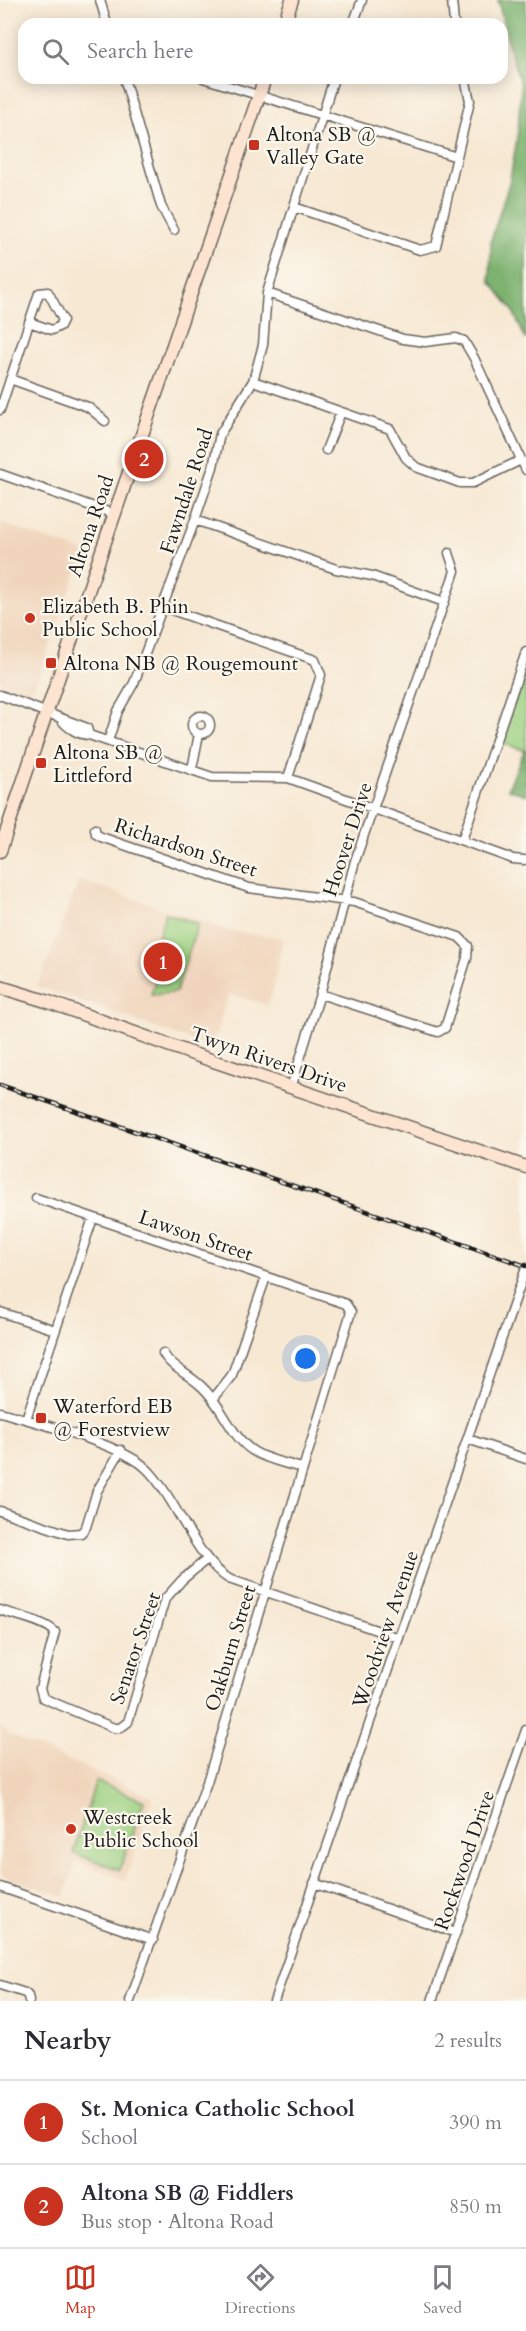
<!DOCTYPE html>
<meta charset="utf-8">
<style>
:root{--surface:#fff;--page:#f2f2f3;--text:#2b2b33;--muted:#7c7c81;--line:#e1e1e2;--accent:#c8321e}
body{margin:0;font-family:Cardo,serif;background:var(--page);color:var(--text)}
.you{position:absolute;left:306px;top:1359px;width:21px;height:21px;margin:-15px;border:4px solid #fff;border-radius:50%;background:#1a73e8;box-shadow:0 0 0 9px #1a73e833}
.badge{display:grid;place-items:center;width:39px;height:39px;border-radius:50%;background:var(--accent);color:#fff;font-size:20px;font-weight:700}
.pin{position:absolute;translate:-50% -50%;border:3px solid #fff;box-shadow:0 2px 6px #0006}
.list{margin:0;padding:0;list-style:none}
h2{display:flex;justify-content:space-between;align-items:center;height:78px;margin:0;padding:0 24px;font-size:26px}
h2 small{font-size:20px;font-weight:400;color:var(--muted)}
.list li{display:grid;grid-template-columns:39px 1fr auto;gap:18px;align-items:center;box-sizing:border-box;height:84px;padding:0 24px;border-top:2px solid var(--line)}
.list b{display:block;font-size:22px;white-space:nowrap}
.list p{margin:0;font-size:20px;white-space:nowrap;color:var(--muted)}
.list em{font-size:20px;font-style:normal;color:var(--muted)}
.icon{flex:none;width:33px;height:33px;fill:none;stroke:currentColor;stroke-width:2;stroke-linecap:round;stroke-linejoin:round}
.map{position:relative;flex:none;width:526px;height:2001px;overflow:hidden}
.search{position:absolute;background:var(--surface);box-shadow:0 3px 15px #0003;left:18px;right:18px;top:18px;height:66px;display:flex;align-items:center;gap:15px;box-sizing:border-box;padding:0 21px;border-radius:18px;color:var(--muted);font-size:22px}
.sheet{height:246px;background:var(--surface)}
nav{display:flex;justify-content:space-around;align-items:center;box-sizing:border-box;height:84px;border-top:2px solid var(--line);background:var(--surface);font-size:16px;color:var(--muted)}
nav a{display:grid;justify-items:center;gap:3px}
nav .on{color:var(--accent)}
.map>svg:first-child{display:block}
.built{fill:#f0d5bc}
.green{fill:#9cd081;stroke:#5c764e;stroke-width:1.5}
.forest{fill:#7db26f;stroke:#4c6746;stroke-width:1.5}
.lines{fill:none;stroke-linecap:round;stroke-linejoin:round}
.street-casing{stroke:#69635c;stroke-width:11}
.secondary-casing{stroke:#69635c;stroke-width:15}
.street{stroke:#fff;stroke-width:8}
.secondary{stroke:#fde4d1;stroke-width:12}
.rail-casing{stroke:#1c1c1c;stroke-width:4.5}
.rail{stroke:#fbf7ec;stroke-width:2;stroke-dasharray:7;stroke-linecap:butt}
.poi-dot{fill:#c8321e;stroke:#fbf7ec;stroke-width:2}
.labels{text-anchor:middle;stroke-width:4.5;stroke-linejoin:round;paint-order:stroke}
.poi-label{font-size:20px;fill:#1c1c1c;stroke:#fbf7ec;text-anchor:start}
.street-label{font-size:20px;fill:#1c1c1c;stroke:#fbf7ec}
</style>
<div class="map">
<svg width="526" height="2001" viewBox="0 0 526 2001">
<rect width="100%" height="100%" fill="#fbf7ec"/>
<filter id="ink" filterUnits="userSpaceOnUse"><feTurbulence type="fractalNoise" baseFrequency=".0167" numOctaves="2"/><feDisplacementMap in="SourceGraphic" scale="12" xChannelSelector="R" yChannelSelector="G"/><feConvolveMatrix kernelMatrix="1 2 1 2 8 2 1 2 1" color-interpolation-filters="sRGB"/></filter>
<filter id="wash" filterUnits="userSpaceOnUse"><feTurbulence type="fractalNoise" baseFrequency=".008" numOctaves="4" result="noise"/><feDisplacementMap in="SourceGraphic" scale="24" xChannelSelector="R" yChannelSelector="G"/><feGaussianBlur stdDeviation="1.35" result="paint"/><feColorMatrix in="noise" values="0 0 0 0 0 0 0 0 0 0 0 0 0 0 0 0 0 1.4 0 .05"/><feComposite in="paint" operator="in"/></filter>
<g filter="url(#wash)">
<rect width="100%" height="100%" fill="#f7e8d3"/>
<path class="built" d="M0,523L84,552L35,686L27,693L0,684Z
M79,880L233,932L283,938L272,994L267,1005L229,994L211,1047L37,987Z
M0,1726L10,1735L153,1797L125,1880L76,1862L64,1897L0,1875Z"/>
<path class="green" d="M523,677L526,678V751L501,743Z
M165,913L198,924L176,992L151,995L164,951L157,942Z
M96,1781L144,1801L120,1870L73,1853Z"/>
<path class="forest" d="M498,0H526V340L512,309L490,281L491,240L510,180L518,132L521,85L509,48Z
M524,751H526V795L508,789Z"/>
</g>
<g filter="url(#ink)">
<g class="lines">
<g class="street-casing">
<path id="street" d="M100,0L107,24
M452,0L454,24
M353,24L362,0
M124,78L161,206L174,230
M203,78L457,157
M294,207L420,250L436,246L470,101L465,78
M267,293L403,339L425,342L456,338L464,341L474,358L526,470
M10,379L88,407L105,421
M253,381L390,429L406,458L416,467L460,483H473L521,460
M0,410L39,293L48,292L63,320L60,326L52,330L29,322
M326,450L341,412
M0,474L114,514
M195,520L336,569L372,576L444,602
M163,607L315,660L321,675L288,778
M0,695L87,728L89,735
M192 725a9 9 0 1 1 18 0a9 9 0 1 1-18 0Z
M61,719C67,728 79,735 89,735L212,777L288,778L513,859L524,860
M108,741L118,711L134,683L195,520L213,467L220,434L253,381L263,345L267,293L334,78
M192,769L199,734
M95,829L96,834L101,837L231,882L249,888L354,902L459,937L468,946L467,958L445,1028L438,1032L320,994
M462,840L526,652
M291,1088L320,994L355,861L455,571L449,553
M36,1198L346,1304L351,1312L207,1782L130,2001
M0,1312L55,1330
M163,1353C171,1368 189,1374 201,1386C222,1404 230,1436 253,1451C267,1460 286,1463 301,1468
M214,1398L232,1375L266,1277
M0,1412C35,1422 125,1445 148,1470C177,1500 195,1558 229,1579L399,1638
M26,1419L93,1218
M468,1439L526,1459
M0,1511L68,1534L81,1533L86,1527L97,1491L121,1450
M0,1610C14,1615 45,1621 55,1632L40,1688L43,1698L114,1728H120L128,1722L165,1599L182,1580L207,1559
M314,1883L456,1933
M0,1887L153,1940
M0,1985L25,1993L28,1996L29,2001
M274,2001L526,1268
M432,2001L526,1730"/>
</g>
<g class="secondary-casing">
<path id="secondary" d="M284,24L292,0
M0,851C86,592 177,336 265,78
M0,987L46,1001L193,1054L526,1167"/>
</g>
<use href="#street" class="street"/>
<use href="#secondary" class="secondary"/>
<g class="rail-casing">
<path id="rail" d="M0,1085L526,1266"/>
</g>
<use href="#rail" class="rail"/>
</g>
</g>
<g class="poi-dot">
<rect x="248" y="139" width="12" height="12" rx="3"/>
<circle cx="30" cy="618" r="6"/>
<rect x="45" y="657" width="12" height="12" rx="3"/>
<rect x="35" y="757" width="12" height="12" rx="3"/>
<rect x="35" y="1412" width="12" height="12" rx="3"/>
<circle cx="71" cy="1829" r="6"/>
</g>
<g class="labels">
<g class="poi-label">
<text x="266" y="141">Altona SB @<tspan x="266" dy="23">Valley Gate</tspan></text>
<text x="42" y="613">Elizabeth B. Phin<tspan x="42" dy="23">Public School</tspan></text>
<text x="63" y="670">Altona NB @ Rougemount</text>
<text x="53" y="759">Altona SB @<tspan x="53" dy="23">Littleford</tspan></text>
<text x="53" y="1413">Waterford EB<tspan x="53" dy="23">@ Forestview</tspan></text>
<text x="83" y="1824">Westcreek<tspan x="83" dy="23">Public School</tspan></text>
</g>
<g class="street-label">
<text transform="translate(186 491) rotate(-72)" y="7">Fawndale Road</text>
<text transform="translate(90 526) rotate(-71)" y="7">Altona Road</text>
<text transform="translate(347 839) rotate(-72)" y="7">Hoover Drive</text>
<text transform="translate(186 847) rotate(18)" y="7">Richardson Street</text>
<text transform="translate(269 1059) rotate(19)" y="7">Twyn Rivers Drive</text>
<text transform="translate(196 1235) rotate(19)" y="7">Lawson Street</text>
<text transform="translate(385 1629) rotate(-71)" y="7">Woodview Avenue</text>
<text transform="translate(135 1648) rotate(-71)" y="7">Senator Street</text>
<text transform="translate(230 1648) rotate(-73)" y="7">Oakburn Street</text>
<text transform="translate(464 1860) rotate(-71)" y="7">Rockwood Drive</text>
</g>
</g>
</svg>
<div class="you"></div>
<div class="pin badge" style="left:163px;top:962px">1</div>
<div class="pin badge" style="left:144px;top:459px">2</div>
<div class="search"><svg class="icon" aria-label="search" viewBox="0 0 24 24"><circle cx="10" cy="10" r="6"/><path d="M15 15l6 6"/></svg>Search here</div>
</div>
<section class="sheet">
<h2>Nearby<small>2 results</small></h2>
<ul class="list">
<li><span class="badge">1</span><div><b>St. Monica Catholic School</b><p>School</p></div><em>390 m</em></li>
<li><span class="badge">2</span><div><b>Altona SB @ Fiddlers</b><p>Bus stop · Altona Road</p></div><em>850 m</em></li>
</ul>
</section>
<nav>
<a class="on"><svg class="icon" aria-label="map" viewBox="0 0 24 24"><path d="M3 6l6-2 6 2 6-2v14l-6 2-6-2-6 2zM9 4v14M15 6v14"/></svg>Map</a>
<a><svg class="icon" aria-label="directions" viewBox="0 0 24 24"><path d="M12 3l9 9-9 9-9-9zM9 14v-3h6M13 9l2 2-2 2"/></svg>Directions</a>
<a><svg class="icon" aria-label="saved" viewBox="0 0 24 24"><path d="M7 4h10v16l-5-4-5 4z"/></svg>Saved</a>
</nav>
